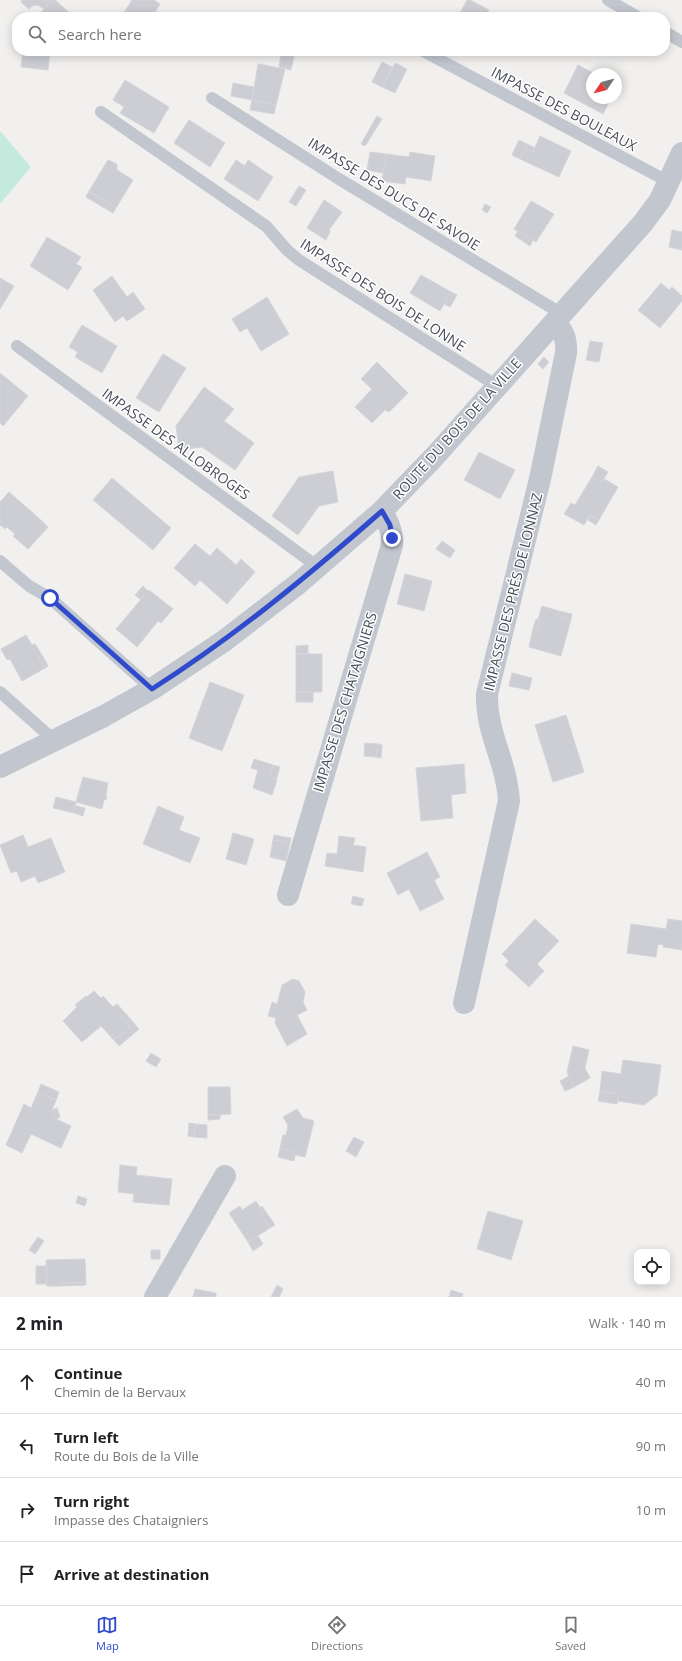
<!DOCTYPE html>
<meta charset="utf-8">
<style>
:root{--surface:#fff;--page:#f6f6f6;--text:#202124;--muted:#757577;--line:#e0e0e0;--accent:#2f4bcc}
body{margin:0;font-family:"Open Sans",sans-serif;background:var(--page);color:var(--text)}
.controls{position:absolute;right:12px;bottom:12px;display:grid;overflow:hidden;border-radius:8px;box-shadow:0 2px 10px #0003}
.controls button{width:36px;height:36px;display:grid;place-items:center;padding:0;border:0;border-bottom:1px solid var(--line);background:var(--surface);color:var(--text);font:20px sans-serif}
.compass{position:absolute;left:586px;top:68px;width:36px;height:36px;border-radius:50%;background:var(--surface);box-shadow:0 2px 10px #0003;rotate:235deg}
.stop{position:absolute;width:12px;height:12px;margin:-9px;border:3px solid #2f4bcc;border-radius:50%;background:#fff}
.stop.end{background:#2f4bcc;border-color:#fff;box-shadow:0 1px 4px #0008}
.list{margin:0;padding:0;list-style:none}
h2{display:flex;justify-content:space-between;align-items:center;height:52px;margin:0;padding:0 16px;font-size:17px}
h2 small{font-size:13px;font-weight:400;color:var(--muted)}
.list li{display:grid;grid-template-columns:26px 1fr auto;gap:12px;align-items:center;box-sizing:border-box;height:64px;padding:0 16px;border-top:1px solid var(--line)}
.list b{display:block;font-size:15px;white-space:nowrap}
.list p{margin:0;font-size:13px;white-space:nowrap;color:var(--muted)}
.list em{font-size:13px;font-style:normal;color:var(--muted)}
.icon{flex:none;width:22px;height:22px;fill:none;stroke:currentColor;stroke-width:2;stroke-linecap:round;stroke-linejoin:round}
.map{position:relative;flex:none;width:682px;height:1297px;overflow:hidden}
.search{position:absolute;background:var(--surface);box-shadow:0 2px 10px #0003;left:12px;right:12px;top:12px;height:44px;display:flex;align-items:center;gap:10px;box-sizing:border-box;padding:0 14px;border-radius:16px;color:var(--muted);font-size:15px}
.sheet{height:308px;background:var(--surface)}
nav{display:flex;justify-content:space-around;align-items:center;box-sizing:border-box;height:56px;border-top:1px solid var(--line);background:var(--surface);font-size:11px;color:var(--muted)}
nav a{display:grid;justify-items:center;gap:2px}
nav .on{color:var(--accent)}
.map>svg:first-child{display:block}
.green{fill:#c3eadc}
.building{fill:#cdced3;stroke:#d4d4da}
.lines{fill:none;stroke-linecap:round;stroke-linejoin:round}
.service{stroke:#c2c6cf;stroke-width:12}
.minor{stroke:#c2c6cf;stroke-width:22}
.route{stroke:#2f4bcc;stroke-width:5}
.labels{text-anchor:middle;stroke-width:3;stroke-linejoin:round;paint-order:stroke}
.street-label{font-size:14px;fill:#494e5a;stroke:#fff}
</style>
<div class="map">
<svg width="682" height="1297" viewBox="0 0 682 1297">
<rect width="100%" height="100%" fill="#f1f0ef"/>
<path class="green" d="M0,131L31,167L0,204Z"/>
<path class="building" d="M22,0H52L44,9L38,5L32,6L29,9L21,2Z
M52,0H55L74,17H37Z
M132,0H154L160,4L152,17H127L123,14Z
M467,0H470L489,10L486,15L491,17H458Z
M23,51H50L48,70L21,67Z
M281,54L294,56L291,70L279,67Z
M382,62L392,67L382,87L372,82Z
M395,63L407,69L395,93L382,87Z
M258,64L285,69L276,105L252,100Z
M578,65L595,74H592V98H611L603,114L564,93Z
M125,80L169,107L154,133L120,113L124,107L113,100Z
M233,83L254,87L252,100L231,96Z
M252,100L276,105L274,114L250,110Z
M377,116L382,119L365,146L361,144Z
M189,120L225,143L210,167L174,143Z
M540,136L571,151L559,177L520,159L525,148L533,152Z
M519,140L535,148L533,152L525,148L520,159L512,155Z
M370,152L386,154L383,173L367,170Z
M410,152L435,156L431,181L406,177L405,184L382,181L386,154L409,157Z
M108,160L117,164V170L133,180L116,208L89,191Z
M236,160L245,166L248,160L273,177L258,201L224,179Z
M299,186L306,190L296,206L289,202Z
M89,191L116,208L113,213L86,197Z
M324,200L342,212L329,230L330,232L326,240L307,228Z
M531,201L554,214L536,242L514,229Z
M485,204L491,207L487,213L482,210Z
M672,230L682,232V250L669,247Z
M518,231L533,240L530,246L515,236Z
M47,237L81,257L76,264L82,267L68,290L30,266Z
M421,275L451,292L440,311L410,293Z
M112,276L127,297L133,292L145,309L127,321L123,316L115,322L93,290Z
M0,278L14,286L0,309Z
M661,283L669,290L672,287L682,296V301L660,328L638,310Z
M451,292L457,295L450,307L444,304Z
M267,297L289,334L261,351L247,328L240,332L232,319Z
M82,325L117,346L102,373L75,357L78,352L69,347Z
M590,341L603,343L599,362L586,360Z
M163,354L186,368L159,412L136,398Z
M544,357L549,362L543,369L538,364Z
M377,362L408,393L389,412L385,410L372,423L355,407L372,389L361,379Z
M0,373L28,396L3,426L0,423Z
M204,387L234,409L224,421L254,443L235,470L202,447L179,450L176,426Z
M479,452L515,470L500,499L464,480Z
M598,466L608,472L602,482L592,477Z
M333,471L338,502L319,506L298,535L272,516L299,477Z
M592,477L602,482L604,479L618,487L599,520L590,515L584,525L564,514L571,503L575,505Z
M112,478L171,528L153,550L93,500Z
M9,492L42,521L36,528L42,534L28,549L13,536L15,534L7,527L5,529L0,525V502Z
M590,515L599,520L596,525L588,520Z
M42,521L48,527L42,534L36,528Z
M442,541L455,550L450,558L436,549Z
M195,544L210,556L217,548L236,565L241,559L255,572L227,604L200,580L195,586L174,568Z
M405,574L432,581L424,611L397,604Z
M143,586L148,591L141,600L135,595Z
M149,590L173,609L161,623L158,621L137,647L116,629Z
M542,606L559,611L558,616L571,619L561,656L529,647L533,629L538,630L540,620L538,619Z
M559,611L572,614L571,619L558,616Z
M536,619L540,620L538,630L533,629Z
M26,635L32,645L35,644L42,655L38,657L45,668L22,681L10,659L7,660L1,649Z
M308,645V654H296V646Z
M296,654H322V692H296Z
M42,655L48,666L45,668L38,657Z
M512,673L532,678L529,690L509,686Z
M210,682L244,695L222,751L189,738Z
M296,692H313V702H296Z
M566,715L584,772L553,782L535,725Z
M365,743L378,744L376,757L364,756Z
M378,744L382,745L381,758L376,757Z
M254,759L273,765L269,777L277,780L272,795L253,788L258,770L251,768Z
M464,764L466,793L451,795L453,818L421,821L416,768Z
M273,765L280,767L276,780L269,777Z
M83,777L108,783L106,794L107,799L104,800L102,809L76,802Z
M56,797L76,802L74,813L53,808Z
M76,806L85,808L83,816L74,813Z
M158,806L184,817L179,830L200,838L190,863L143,844Z
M233,833L254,839L246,865L226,859Z
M23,835L28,847L51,838L65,872L38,883L35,876L21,882L17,871L11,873L0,845Z
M274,835L291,838L290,843L273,840Z
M339,836L355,838L353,845L366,847L363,872L325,866L327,853L337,854Z
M273,840L290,843L286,861L270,857Z
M427,852L440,877L434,880L444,899L420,911L409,889L398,895L387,873Z
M353,896L364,899L362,906L351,904Z
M535,919L559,941L537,964L544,971L529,987L505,965L509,961L502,954Z
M668,919L682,921V950L663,947L664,945L658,944L656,957L627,953L631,924L666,929Z
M293,979L299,981L305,992L303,1002L307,1010L297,1015L307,1034L287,1046L275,1023L276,1018L268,1016L272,1002L277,1004L282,985Z
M94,991L101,998L103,996L113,1007L117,1004L126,1014L122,1017L130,1026L114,1040L101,1026L82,1042L63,1021L77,1007L75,1005L86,996L87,997Z
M126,1014L139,1029L119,1046L114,1040L130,1026L122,1017Z
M573,1046L589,1050L585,1068L590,1078L574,1087L567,1072Z
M151,1053L161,1059L156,1067L146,1061Z
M623,1060L661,1065L657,1095L644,1105L618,1101L619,1094L600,1091L602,1071L621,1074Z
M569,1076L574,1087L565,1091L560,1081Z
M41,1084L59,1092L56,1100L38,1092Z
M208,1087H230L231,1114L208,1115Z
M600,1091L619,1094L617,1104L598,1101Z
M38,1092L56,1100L52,1110L56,1119L71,1126L61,1148L31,1134L22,1153L6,1145L24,1104L31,1108Z
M57,1108L60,1117L56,1119L52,1110Z
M297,1109L303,1118L314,1121L305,1157L295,1155L292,1151L280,1148L283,1135H286L288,1125L283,1117Z
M208,1115H220V1119L208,1120Z
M189,1123L195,1124L194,1137L188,1136Z
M195,1124L207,1125V1138L194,1137Z
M354,1137L364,1142L356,1157L346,1151Z
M280,1148L292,1151L295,1155L294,1161L278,1157Z
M120,1165L137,1167L136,1175L172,1179L169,1205L133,1202L134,1194L118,1192Z
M78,1196L87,1199L85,1206L76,1203Z
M256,1201L264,1214L262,1216L270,1228L248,1242L229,1213L240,1206L242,1210Z
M262,1206L275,1225L270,1228L262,1216L264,1214L260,1208Z
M488,1211L523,1221L511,1260L477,1249Z
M258,1236L263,1244L253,1251L248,1242Z
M38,1237L44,1241L35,1254L29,1250Z
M151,1250H160V1259H151Z
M85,1259L86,1283H61L62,1286H47L46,1260Z
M36,1266H47V1284H36Z
M61,1283H86V1285L62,1286Z
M277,1285L283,1289L279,1297H271Z
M195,1289L216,1293V1297H193Z
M451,1290L463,1294L462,1297H449Z"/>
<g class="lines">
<path class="service" d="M608,0L638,17
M665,32L682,42
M423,51L669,182
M212,98L339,179L562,314
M101,112L266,226L287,250L299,260L497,386
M17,346L318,567
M0,561L29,586L50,598L152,689
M0,692L55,741"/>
<path class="minor" d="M0,767L104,716L152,689L224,641L299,583L382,511L434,457L643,223L660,200L682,153
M288,895L392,545C393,531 388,523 382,511
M464,1003L509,801C507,762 486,734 487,694L540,479L566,353C567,340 564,332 555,322
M155,1297L225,1176"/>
</g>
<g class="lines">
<path class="route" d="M50,598L152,689C234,637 309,575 382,511L390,525L392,538"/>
</g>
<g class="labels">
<g class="street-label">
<text transform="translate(564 109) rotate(28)" y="5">IMPASSE DES BOULEAUX</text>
<text transform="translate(394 194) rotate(32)" y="5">IMPASSE DES DUCS DE SAVOIE</text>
<text transform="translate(383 295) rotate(33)" y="5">IMPASSE DES BOIS DE LONNE</text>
<text transform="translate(457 429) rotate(-48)" y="5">ROUTE DU BOIS DE LA VILLE</text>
<text transform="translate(176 444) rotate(36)" y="5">IMPASSE DES ALLOBROGES</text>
<text transform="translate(513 592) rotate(-76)" y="5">IMPASSE DES PRÉS DE LONNAZ</text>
<text transform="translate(345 702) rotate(-73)" y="5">IMPASSE DES CHATAIGNIERS</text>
</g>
</g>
</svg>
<div class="controls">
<button><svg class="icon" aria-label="locate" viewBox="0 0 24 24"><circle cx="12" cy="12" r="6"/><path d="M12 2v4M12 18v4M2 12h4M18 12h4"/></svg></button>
</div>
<svg class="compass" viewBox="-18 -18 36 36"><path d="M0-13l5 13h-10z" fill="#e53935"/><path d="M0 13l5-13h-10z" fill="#757577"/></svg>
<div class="stop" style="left:50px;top:598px"></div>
<div class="stop end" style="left:392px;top:538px"></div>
<div class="search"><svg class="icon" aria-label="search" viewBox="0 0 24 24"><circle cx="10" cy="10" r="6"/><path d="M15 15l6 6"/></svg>Search here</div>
</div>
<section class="sheet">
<h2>2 min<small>Walk · 140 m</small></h2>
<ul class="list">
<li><svg class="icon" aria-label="ahead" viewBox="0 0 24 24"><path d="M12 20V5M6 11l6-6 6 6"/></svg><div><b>Continue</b><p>Chemin de la Bervaux</p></div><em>40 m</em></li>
<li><svg class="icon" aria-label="left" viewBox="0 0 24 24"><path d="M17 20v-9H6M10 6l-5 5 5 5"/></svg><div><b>Turn left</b><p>Route du Bois de la Ville</p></div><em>90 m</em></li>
<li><svg class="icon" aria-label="right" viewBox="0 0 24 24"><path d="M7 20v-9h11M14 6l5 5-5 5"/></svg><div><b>Turn right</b><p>Impasse des Chataigniers</p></div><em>10 m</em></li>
<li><svg class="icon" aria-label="arrive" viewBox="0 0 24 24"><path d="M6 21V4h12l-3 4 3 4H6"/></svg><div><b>Arrive at destination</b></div></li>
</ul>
</section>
<nav>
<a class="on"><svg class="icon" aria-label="map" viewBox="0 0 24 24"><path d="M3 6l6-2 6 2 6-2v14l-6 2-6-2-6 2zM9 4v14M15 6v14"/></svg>Map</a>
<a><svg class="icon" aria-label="directions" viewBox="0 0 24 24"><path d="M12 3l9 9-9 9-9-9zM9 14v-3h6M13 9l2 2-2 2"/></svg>Directions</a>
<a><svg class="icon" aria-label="saved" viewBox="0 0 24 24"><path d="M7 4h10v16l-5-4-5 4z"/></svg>Saved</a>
</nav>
